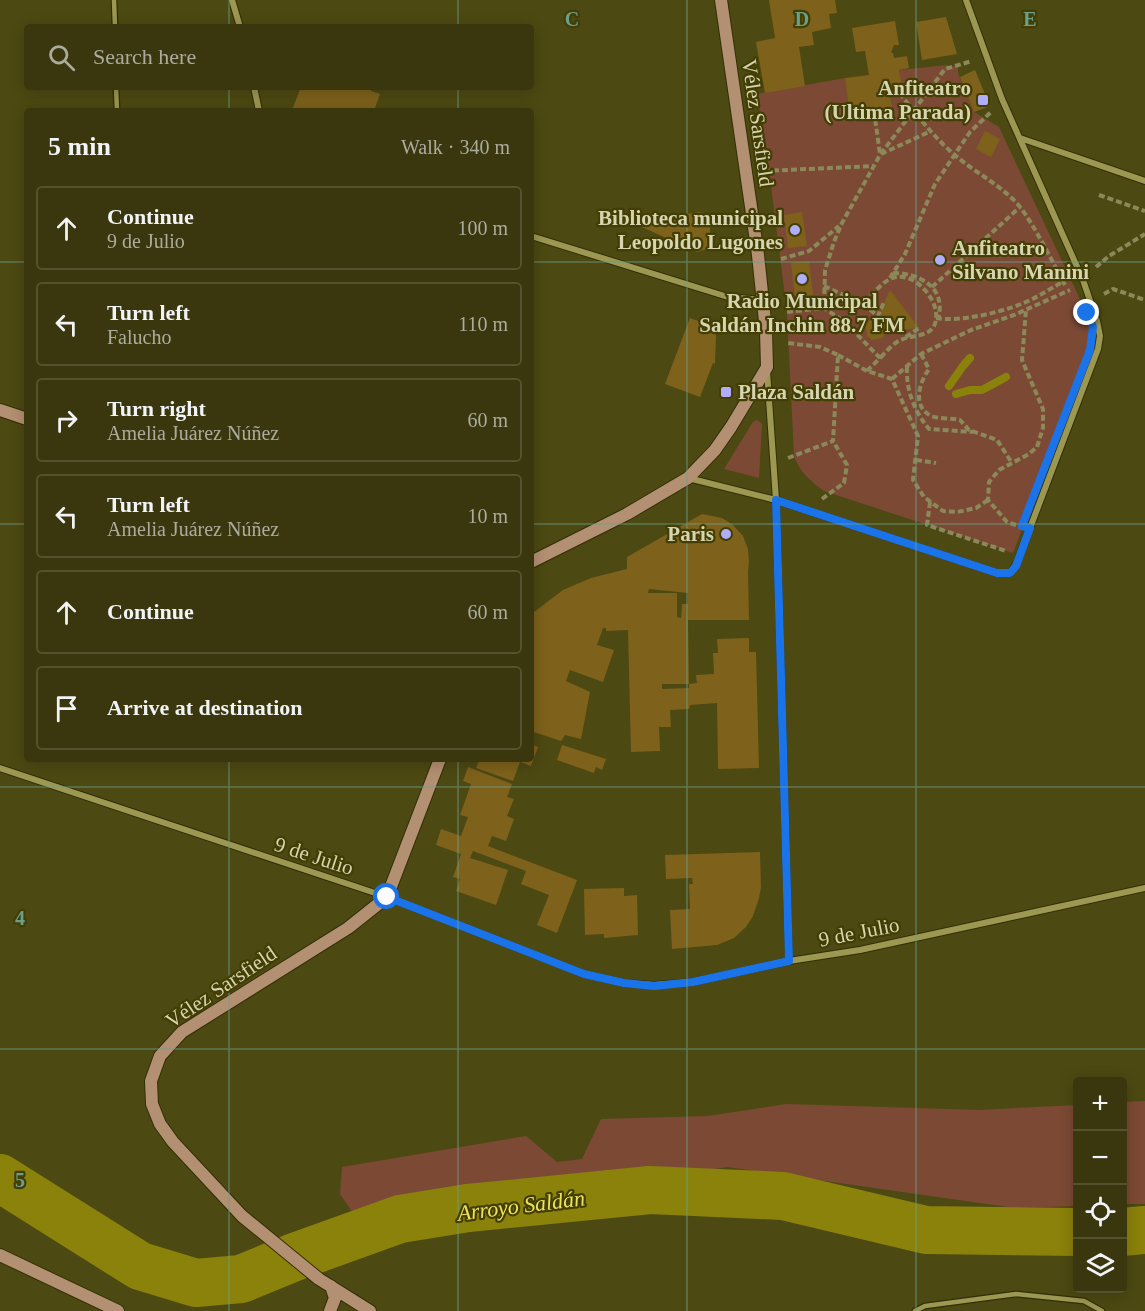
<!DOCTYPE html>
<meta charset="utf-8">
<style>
:root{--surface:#3a370e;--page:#45421c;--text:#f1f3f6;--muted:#abac9e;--line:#54512e}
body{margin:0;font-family:"Times New Roman",serif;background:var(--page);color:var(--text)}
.controls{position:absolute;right:18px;bottom:18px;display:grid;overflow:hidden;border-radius:6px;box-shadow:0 3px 15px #0003}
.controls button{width:54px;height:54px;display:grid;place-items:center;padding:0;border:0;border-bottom:2px solid var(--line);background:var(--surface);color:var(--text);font:30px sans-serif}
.stop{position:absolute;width:18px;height:18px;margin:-14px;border:4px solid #1a73e8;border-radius:50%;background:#fff}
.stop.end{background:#1a73e8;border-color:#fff;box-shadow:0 2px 6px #0008}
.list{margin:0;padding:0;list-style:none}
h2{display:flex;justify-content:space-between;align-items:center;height:78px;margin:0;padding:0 24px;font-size:26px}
h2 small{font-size:20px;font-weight:400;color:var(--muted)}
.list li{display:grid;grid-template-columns:39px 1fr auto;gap:18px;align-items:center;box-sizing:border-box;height:84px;margin:0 12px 12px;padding:0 12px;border:2px solid var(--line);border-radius:6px}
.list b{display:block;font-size:22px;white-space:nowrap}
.list p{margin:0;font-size:20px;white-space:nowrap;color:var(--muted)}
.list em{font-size:20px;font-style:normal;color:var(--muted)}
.icon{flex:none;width:33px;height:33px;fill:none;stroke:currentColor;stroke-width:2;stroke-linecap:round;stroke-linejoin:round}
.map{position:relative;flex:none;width:1145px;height:1311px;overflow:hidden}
.search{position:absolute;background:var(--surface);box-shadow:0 3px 15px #0003;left:24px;top:24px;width:510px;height:66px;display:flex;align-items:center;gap:15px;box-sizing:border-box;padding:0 21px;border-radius:6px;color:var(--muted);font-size:22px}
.panel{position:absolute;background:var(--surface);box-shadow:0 3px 15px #0003;left:24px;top:108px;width:510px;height:654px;border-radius:6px}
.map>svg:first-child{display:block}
.green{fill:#7c4a34}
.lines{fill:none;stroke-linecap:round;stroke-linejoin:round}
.stream{stroke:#8b820b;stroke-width:8}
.river{stroke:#8b820b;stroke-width:48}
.building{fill:#7e611b;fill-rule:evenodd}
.lane-casing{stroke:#322f08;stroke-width:7}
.street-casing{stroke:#322f08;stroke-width:8}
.secondary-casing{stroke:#322f08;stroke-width:14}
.path{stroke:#8b885a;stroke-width:4;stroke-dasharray:6 3;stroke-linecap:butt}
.lane{stroke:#9c9751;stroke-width:4.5}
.street{stroke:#9c9751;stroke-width:6}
.secondary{stroke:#b49072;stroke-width:12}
.route{stroke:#1a73e8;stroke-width:8}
.grid{fill:none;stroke:#69a08c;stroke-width:1.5;stroke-opacity:0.55}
.poi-dot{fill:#b0aefa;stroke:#433e03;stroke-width:2}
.labels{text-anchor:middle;stroke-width:4.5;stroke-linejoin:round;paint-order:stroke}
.poi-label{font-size:21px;font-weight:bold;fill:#d6d4b1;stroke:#433e03;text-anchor:end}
.street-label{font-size:21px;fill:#d6d4b1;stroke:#433e03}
.water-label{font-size:22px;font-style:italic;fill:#eee35d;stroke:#433e03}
.grid-label{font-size:20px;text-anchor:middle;font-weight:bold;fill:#69a08c;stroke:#433e03;stroke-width:4.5;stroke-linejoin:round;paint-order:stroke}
</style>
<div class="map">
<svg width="1145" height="1311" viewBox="0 0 1145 1311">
<rect width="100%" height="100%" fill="#4d4912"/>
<path class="green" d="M948,65L949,67L958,65V73L974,112L999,127L1093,327L1090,350L1013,553L824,491C809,480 800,472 794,456L787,312L769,170L757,94L845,78L851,115L891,108L888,87L902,85L899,70Z
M757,420L762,424L759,478L724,469L753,422Z
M1145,1101V1204H1123V1102Z
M786,1104L979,1110L1077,1105V1206L1015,1208L727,1167L361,1225L340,1194L342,1167L526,1136L557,1162L582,1159L601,1119L708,1116Z"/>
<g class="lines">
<path class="stream" d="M949,386L963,366L970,358
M956,394L970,390H982L1006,377"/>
<path class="river" d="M0,1178L140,1266L196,1283L241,1279L297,1256L400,1219L468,1208L650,1190L783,1196L926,1230L1078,1232
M1122,1232L1145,1230"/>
</g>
<path class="building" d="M769,0H835L837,13L829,14L831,28L812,32L814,45L799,47L805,86L765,93L756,42L775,38Z
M946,17L957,54L922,60L916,22Z
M895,21L899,45H894L891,53H893L894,58L907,56L909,68L899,70L902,85L888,87L892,108L850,115L845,78L869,75L865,51L856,52L852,28Z
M975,70L990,106L974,112L960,77Z
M301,87H372L371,91L380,94L374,111H294L292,110Z
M985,131L1000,139L991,157L976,149Z
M700,212L710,217V248L697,252L631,222Z
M802,212L807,246L788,248L784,215Z
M809,261L813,295L795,297L791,263Z
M890,290L919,328L886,331L883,338L872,340L867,336L866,325L870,320L877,318Z
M690,318L712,326L716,335L715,364L713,363L700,397L665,384Z
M702,514L722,518L733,525L743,536L748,549L749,562L748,571L749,620H688L689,684H662V689L689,688V684L697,683L696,675L714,674L713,653H718L717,639L749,638V652H756L759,768L718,769L717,703L690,705L689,709L670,710L671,727H659L660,751L631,752L628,630L606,631V628H603L597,645L614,650L603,682L570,670L566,681L590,692L581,739L565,735L561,741L531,731V617L534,612L563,590L591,578L627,569V557ZM649,589L688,593V604H682L681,618L677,617V593H648Z
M531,744L538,747L531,766L520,762L513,781L476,768L480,759H531Z
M562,745L606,759L602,770L596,767L594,773L557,760Z
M468,767L512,784L507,797L514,799L507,816L514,819L506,841L492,836L488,846L577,880L557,933L537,925L549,895L521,884L526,871L473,851L470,858L508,870L496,905L456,891L460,879L453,877L461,854L436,845L441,829L461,836L468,817L460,815L471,784L463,781Z
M760,852L761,888L759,898L753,916L746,927L734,938L717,945L672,949L670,910L690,909L689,884H693L692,878L666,879L665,855Z
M624,888V896L637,895L638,935L604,938V934L585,935L584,889Z"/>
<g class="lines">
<g class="lane-casing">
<path id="lane" d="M114,0L115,27
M116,87L117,111
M915,1311L925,1306L1016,1294L1084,1301L1102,1311"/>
</g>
<g class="street-casing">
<path id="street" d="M232,0L240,27
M254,87L259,111
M1020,138L1145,181
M531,236L728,297L763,300
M767,371L776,500L789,961
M688,478L776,500L997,573H1010L1016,565L1098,349L1100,336L1097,321L1083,280L1002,99L966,0
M0,768L387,897L584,974L624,983L654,985L693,982L789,961L860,950L1145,888"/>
</g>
<g class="secondary-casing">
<path id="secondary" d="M0,410L27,419
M531,562L627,514L688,478L715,450L731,427L767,367L766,331L758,255L721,0
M0,1255L118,1311
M330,1311L335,1298L331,1286
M370,1311L319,1279L242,1216L173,1142L160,1124L152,1104L151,1081L160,1056L182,1032L348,928L387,897L440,759"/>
</g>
<path class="path" d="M894,86C913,110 932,136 956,156C977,174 1003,186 1021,208C1038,232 1051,259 1065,285
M874,111L880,154
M881,154L931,131
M764,171L874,166
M1099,195L1145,211
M781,259L809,251L839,226
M1096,267L1109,256L1145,234
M893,273C920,273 947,288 938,319
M890,278L905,254L935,184L970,132L991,112
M824,286L863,304C871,296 880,284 890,279C914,267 945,305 934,326C928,337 911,335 901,340C893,343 886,352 880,358
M932,287L1020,207
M1104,294L1113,289L1145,300
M863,304L878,316L884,302
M787,312L824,308
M936,318C960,322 998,313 1021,304C1035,299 1049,289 1063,282
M906,337L919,328
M921,354L929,369C919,383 912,406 931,416C939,419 951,418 960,420L969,430L997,440L1012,463
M838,355L867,371L892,379L918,436L913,480L924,497L943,511L957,512L976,508L988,500
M907,367C906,390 914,411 929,429L973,432
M867,371L880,358L845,322L824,308L825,270L834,242L842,223L880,155L945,69L972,61
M892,379L921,354L971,330L1014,315L1070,290
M788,458L833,441L838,355L820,347L788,343
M916,460L936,463
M822,499L844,483L847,465L833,441
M930,502L927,525L1006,551
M1016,525L1007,522L988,500L989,482L999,470L1029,454L1037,447L1043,428V409L1022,360L1026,310"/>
<use href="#lane" class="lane"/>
<use href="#street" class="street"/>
<use href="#secondary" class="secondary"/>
</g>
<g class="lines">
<path class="route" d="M387,897L584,974L624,983L654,986L693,982L789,961L776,500L997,573H1010L1016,566L1030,528L1022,526L1090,350L1093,327L1087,313"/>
</g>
<path class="grid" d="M229,0V27M458,0V27M687,0V1311M916,0V1311M229,87V111M458,87V111M0,262H27M531,262H1145M0,524H27M531,524H1145M229,759V1311M458,759V1311M0,787H1145M0,1049H1145"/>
<g class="poi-dot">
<rect x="977" y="94" width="12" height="12" rx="3"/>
<circle cx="795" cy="230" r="6"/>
<circle cx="940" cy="260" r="6"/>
<circle cx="802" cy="279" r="6"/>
<rect x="720" y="386" width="12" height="12" rx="3"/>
<circle cx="726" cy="534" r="6"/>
</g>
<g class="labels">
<g class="poi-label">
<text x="971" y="95">Anfiteatro<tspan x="971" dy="24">(Ultima Parada)</tspan></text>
<text x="783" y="225">Biblioteca municipal<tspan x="783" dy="24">Leopoldo Lugones</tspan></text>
<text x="952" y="255" text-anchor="start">Anfiteatro<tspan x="952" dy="24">Silvano Manini</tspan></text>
<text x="802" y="308" text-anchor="middle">Radio Municipal<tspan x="802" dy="24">Saldán Inchin 88.7 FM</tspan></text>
<text x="738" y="399" text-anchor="start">Plaza Saldán</text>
<text x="714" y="541">Paris</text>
</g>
<g class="street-label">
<text transform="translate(758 123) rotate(82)" y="7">Vélez Sarsfield</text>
<text transform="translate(314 856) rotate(18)" y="7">9 de Julio</text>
<text transform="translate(859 932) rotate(-11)" y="7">9 de Julio</text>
<text transform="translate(221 987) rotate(-34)" y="7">Vélez Sarsfield</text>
</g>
<g class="water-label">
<text transform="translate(521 1205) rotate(-7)" y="8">Arroyo Saldán</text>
</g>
</g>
<g class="grid-label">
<text x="572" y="26">C</text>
<text x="802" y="26">D</text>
<text x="1030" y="26">E</text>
<text x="20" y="925">4</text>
<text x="20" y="1187">5</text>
</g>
</svg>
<div class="controls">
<button>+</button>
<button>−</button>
<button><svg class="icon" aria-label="locate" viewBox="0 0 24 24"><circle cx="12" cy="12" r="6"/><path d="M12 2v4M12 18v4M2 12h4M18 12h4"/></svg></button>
<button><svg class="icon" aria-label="layers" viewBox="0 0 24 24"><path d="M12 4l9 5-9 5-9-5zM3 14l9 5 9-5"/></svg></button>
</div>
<div class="stop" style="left:387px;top:897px"></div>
<div class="stop end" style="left:1087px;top:313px"></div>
<div class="search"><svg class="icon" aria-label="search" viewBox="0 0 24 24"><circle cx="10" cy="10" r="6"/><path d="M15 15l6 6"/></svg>Search here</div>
<section class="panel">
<h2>5 min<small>Walk · 340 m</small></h2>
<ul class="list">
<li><svg class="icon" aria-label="ahead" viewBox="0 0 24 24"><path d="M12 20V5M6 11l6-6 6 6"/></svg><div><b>Continue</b><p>9 de Julio</p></div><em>100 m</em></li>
<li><svg class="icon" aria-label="left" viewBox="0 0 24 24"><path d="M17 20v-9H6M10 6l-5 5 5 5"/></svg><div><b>Turn left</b><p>Falucho</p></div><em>110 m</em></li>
<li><svg class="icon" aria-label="right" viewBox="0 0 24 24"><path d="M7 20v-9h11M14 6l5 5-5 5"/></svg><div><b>Turn right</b><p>Amelia Juárez Núñez</p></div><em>60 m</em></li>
<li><svg class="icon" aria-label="left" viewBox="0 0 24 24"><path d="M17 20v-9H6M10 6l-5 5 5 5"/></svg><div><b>Turn left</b><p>Amelia Juárez Núñez</p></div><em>10 m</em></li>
<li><svg class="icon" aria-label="ahead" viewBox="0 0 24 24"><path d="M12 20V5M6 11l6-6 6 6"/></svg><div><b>Continue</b></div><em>60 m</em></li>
<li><svg class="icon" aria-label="arrive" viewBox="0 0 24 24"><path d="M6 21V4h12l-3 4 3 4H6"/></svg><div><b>Arrive at destination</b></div></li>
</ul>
</section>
</div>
